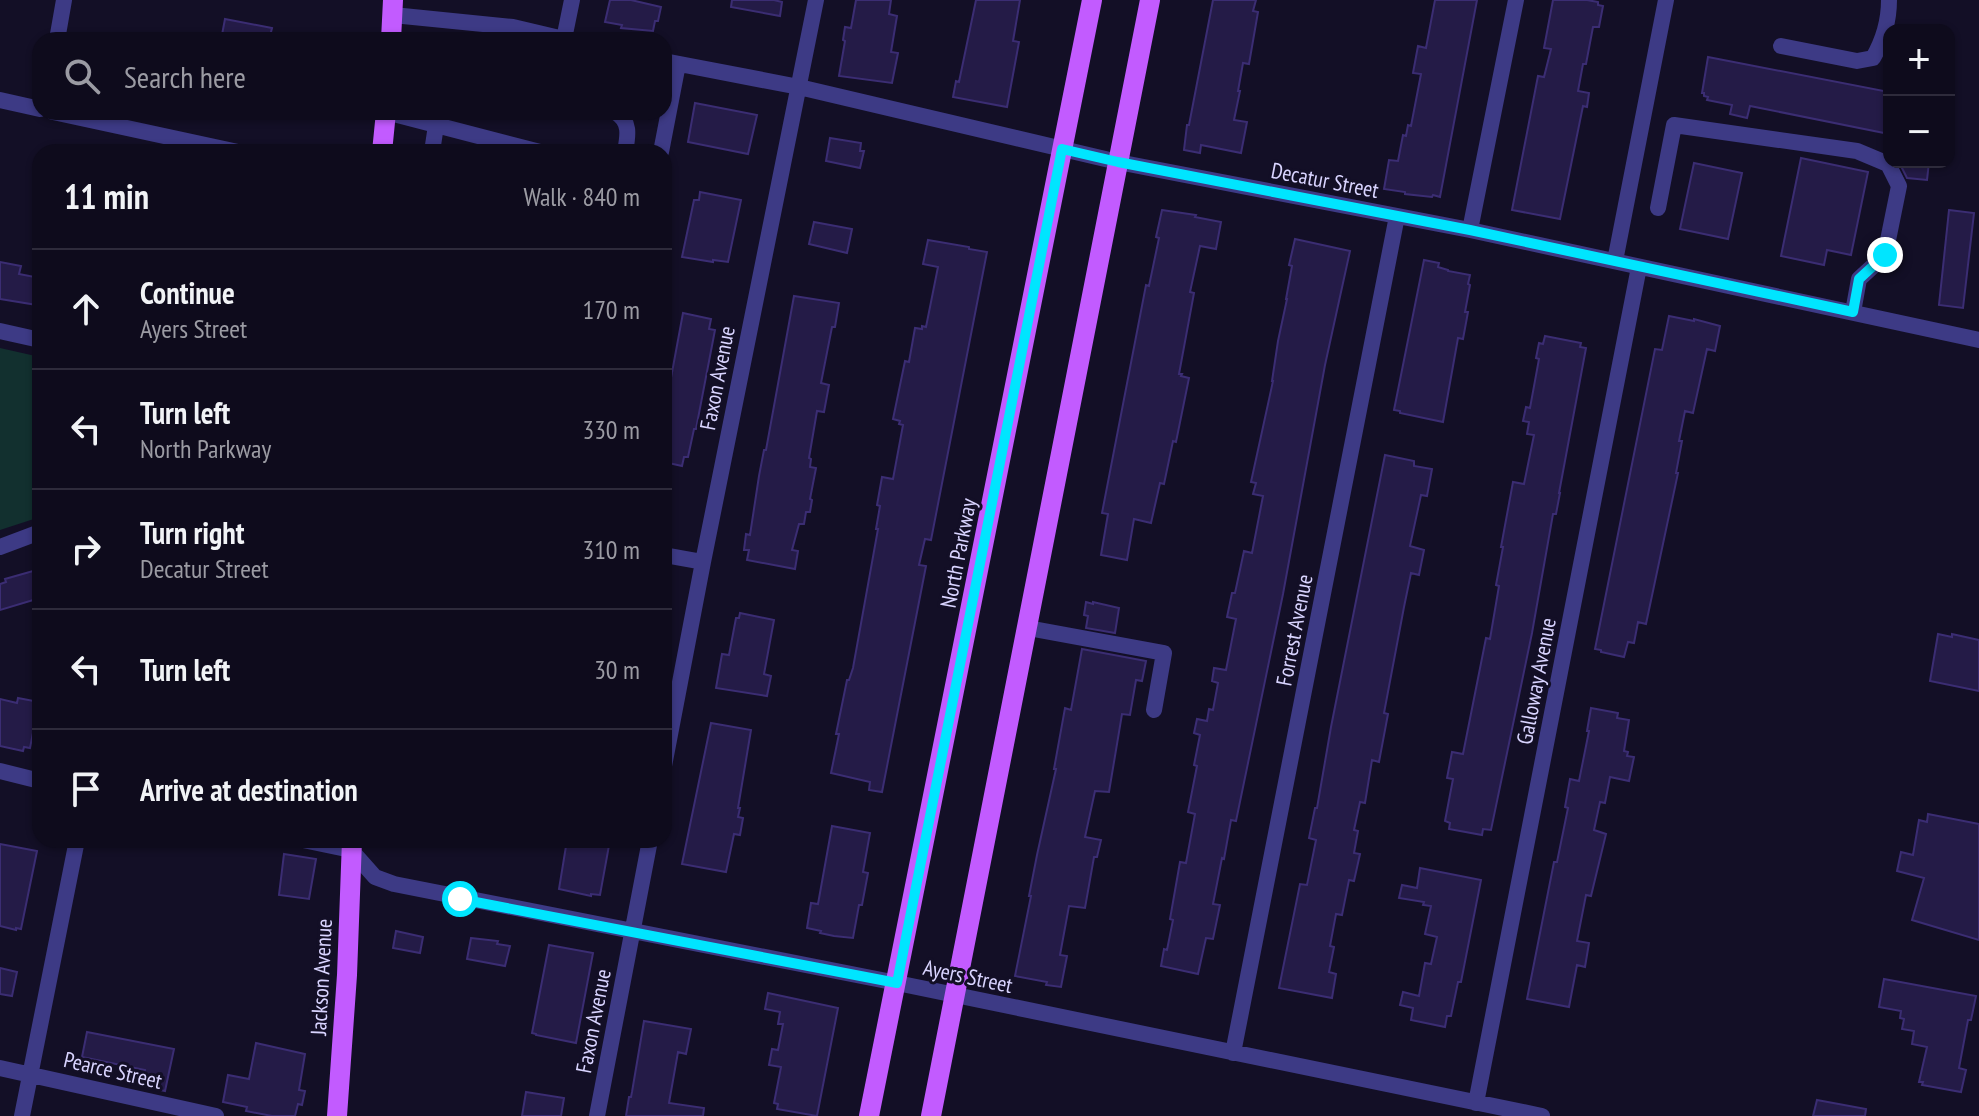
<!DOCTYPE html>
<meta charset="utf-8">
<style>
:root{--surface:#0e0b1c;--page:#1c1929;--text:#f1f3f6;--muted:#9b9ba3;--line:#2e2b3b}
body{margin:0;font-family:"PT Sans Narrow",sans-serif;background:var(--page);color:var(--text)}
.controls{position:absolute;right:24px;top:24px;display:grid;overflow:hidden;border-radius:16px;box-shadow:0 2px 6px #0004}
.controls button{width:72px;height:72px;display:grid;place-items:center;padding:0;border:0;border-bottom:2px solid var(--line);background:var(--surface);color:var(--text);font:40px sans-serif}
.stop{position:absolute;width:24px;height:24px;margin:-18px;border:6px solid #00e5ff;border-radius:50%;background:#fff}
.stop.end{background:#00e5ff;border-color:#fff;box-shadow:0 2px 8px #0008}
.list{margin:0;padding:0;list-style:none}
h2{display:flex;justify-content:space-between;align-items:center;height:104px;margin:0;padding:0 32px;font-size:34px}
h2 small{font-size:26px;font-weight:400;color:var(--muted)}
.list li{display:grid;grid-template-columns:52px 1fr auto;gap:24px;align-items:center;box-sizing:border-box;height:120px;padding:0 32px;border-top:2px solid var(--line)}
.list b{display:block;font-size:30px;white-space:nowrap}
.list p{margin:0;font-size:26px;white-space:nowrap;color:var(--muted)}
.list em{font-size:26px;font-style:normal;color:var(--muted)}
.icon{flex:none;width:44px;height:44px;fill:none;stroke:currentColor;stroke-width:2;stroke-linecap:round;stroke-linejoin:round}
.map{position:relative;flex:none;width:1979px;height:1116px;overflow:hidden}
.search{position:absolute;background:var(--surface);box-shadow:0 2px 6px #0004;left:32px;top:32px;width:640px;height:88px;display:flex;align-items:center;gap:20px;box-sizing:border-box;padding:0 28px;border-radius:24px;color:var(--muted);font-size:30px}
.panel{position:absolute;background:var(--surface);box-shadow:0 2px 6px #0004;left:32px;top:144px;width:640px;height:704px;border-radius:24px}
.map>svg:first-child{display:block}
.green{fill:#12302f}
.building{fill:#241b47;stroke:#3b2d73;stroke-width:2}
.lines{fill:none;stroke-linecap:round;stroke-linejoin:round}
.minor{stroke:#3d3a85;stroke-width:16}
.major{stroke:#c25bff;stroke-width:20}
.route{stroke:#00e5ff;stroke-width:10}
.labels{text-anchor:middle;stroke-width:6;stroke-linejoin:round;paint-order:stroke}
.street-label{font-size:22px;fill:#d9d4ff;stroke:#130f26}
</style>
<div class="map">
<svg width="1979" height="1116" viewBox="0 0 1979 1116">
<rect width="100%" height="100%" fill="#130f26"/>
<path class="green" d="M0,348L40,357V517L0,530Z"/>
<path class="building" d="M610,0H631L661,7L658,21H655L653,31L621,28L622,25L605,22Z
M732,0H774L782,2L780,16L731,7Z
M856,0H891L889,14L897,16L891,52L898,53L892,83L839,76L845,41L843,40L845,27L851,28Z
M976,0H1020L1013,41L1019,42L1007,107L953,97L956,81L959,82Z
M1213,0H1256L1253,11L1258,12L1249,64L1243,63L1238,91H1240L1234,120L1247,122L1241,153L1201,145L1200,153L1184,150L1187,125H1189Z
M1435,0H1477L1440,197L1433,195L1432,197L1405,194V192L1384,189L1389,160L1398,161L1403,135L1406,136L1408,125L1411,126L1421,74L1413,73L1418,46L1426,48Z
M1553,0H1587L1598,2V5L1603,6L1599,27H1593L1586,64H1583L1578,91L1589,93L1587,107L1583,106L1560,219L1512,210L1538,76L1544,77L1551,49L1544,48Z
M225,19L272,28L269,40H221Z
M1708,57L1889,92V134L1750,106L1747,118L1730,114L1732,105L1707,100L1708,97L1704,96V93H1702Z
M695,103L757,115L748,154L688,142Z
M830,138L861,143L860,151H864L860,168L826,161Z
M1801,158L1868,172L1851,255L1827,250L1824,265L1781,256Z
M1903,162H1929L1927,180L1907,178L1902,168Z
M1694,163L1742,173L1728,239L1680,229Z
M700,192L741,200L728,262L713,260V262L682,257L694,200H699Z
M1162,210L1196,215L1195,217L1221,222L1216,249L1200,246L1190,292L1194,293L1179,374H1182L1181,376L1189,378L1176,442L1173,441L1164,484L1160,483L1151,523L1134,519L1127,560L1101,555L1108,514L1102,513L1146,285L1149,286L1159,238L1156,237Z
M1949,210L1974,213L1963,308L1939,305Z
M814,222L852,229L847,253L809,244Z
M1295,239L1350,251L1325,365L1283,594L1236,821L1231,820L1224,859L1222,858L1213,904L1220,905L1213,939L1206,938L1198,974L1161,966L1164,949L1167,950L1173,920L1170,919L1180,862L1186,863L1195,814L1188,812L1197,766L1194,765L1200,735L1194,733L1197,719L1207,721L1209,709L1213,710L1218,683L1212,681L1214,668L1226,670L1236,619L1227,617L1232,593H1235L1244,551L1252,553L1263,496L1253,494L1256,483L1251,482L1273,381H1272L1278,341L1287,299H1286L1292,266L1289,265Z
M928,240L969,247V249L987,252L931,540L925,539L919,565L926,566L882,792L869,790L870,782L831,773L839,734H836L847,680H849L853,668L878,529H876L880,506L877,505L882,477L893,479L903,425L899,424L900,421L893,419L905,361L909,362L915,328L922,329V326L926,327L938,267L923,264Z
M1424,260L1439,263L1438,267L1448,270V271L1470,275L1468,284L1470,285L1465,312H1468L1463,339L1458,338L1443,422L1400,413V411L1394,410Z
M0,262L21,266L19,274L40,278V304L37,303V305L0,299Z
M794,296L839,303L835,327H832L821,383L829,385L824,412L817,411L809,458L811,459L810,467L816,468L810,499L812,500L810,512H806L804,524H799L792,550L798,551L795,569L747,560L749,550H744L746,534L750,535L759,476L764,450H766Z
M683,313L711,319L709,329L715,330L696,429H694L688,457H684L682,466L664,462V393L668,394Z
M1669,316L1694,321V319L1720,326L1715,351L1707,349L1693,413L1685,411L1679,441H1682L1676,473H1678L1646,624L1638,622L1634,643L1628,642L1624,657L1601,652V650L1595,649L1655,349L1662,350Z
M1545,336L1581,343L1580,347L1586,348L1559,493H1560L1556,514H1553L1532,633L1491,830L1483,829L1482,835L1449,829L1450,823L1445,821L1453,779L1447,778L1452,752L1463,754L1486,638L1490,639L1499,586L1496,585L1503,547H1501L1513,482L1524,484L1534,435L1527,434L1529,422L1523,421L1526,407L1530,408L1539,359L1536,358L1539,343L1543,344Z
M1385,455L1414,461V466L1432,469L1427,496L1421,495L1410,546L1424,550L1419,575L1411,573L1404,607L1384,713L1388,714L1379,762L1372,760L1365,803L1360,802L1354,830L1358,831L1354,853L1360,854L1354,881L1349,880L1342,915L1336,914L1330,946L1334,947L1329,972L1336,974L1332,998L1279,988L1300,884L1307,885L1316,840L1309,838L1315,808H1317L1331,727Z
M40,569V598L0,610V584L6,582L5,579Z
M1086,602L1093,604V602L1119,608L1115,633L1086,628L1088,616L1084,615Z
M740,613L774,620L764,674L771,676L767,696L716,688L722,654L729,655L736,618H739Z
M1938,634L1952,637V634L1979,640V691L1930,681Z
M1082,649L1146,661L1142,681L1136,680L1130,715L1122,714L1109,792L1095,791L1085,837L1101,840L1097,857H1094L1085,908L1069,906L1060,955L1067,956L1061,987L1046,985L1047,982L1015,976L1031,896H1029L1037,855L1056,769H1054L1065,708L1071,710Z
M18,698L39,702L30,748L24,747L23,751L0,746V699L17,703Z
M1591,708L1618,713L1617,718L1629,720L1624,751L1628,752L1627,756L1634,757L1629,781L1610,777L1605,803L1600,802L1594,830L1606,834L1591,896L1586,895L1577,941L1589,943L1585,967L1577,965L1569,1007L1527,999L1554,862H1557L1568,808L1565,807L1570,779L1579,781L1589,731H1587Z
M711,723L751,730L738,808H740L738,817L743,818L740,835L734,834L726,872L682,864Z
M1928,814L1979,824V940L1912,920L1924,878L1897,871L1901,852L1913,855L1919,820L1927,822Z
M832,826L870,833L863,872L868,873L862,905H859L853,938L834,936L820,933L821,931L807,928L811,903L818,904Z
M567,840H610L600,895L591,894V896L559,889Z
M0,844L37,851L21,929L16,928V930L0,926Z
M284,854L316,859L309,899L279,895Z
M1420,868L1481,880L1461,982H1458L1451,1016H1447L1445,1027L1411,1020L1413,1008L1400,1005L1403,992L1419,996L1425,963L1431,964L1437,937L1425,934L1431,906L1423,905L1424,902L1399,898L1402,885L1417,888Z
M396,931L423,937L420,953L393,948Z
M471,938L498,941L497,944L510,946L505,966L467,959Z
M549,945L593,953L576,1043L536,1035V1034L532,1033Z
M0,968L17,972L12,996L0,994Z
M1884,979L1976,996L1971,1020H1968L1959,1068L1966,1070L1961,1092L1922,1085L1923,1082H1919L1927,1047L1912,1044L1914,1031L1902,1029L1904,1019L1900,1018L1901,1011L1879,1007Z
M768,993L838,1008L817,1116L777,1109L778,1104L774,1103L781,1067L769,1065L772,1049L778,1050L783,1024H778L780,1012L765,1009Z
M644,1021L691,1029L686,1054L678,1052L669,1103L704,1108L703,1116H626L629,1097H631L632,1092Z
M87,1032L174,1049L165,1091L142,1086L145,1070L82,1057Z
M256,1043L305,1054L299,1090L305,1091L302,1105L298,1104L295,1116H272L246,1111L247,1107L223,1102L228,1075L249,1079Z
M526,1092L564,1098L561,1116H522Z
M1817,1100L1866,1109L1865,1116H1813Z"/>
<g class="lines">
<path class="minor" d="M393,15L513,27L568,40
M564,39L572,0
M57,40L64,0
M1781,46L1857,61L1873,58C1884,39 1889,22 1889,0
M664,61L799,87L1118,162L1470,230L1979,340
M0,100L40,109
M53,112L238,152
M386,112L540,152
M615,112C631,121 628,136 625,152
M432,152L438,112
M661,152L678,64
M1658,208L1674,125L1857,151L1888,164L1899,186L1885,255L1859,279L1853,312
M1470,230L1516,0
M1615,261L1666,0
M0,331L40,340
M0,547L40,532
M664,555L703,562
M1028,628L1164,653L1154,710
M664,766L703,562L816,0
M0,771L40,781
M303,840L351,850L375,877L394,884L897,983L1542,1116
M1233,1053L1397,216
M0,1068L216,1116
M1476,1103L1639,267
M22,1116L77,840
M597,1116L650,840"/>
<path class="major" d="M391,40L393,0
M382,152L386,112
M337,1116L347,975L352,840
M869,1116L1092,0
M931,1116L1150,0"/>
</g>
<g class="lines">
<path class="route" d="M460,899L897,983L1062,149L1118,162L1470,230L1853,312L1859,279L1885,255"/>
</g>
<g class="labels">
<g class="street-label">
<text transform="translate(1325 180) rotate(11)" y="8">Decatur Street</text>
<text transform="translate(717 378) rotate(-79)" y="8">Faxon Avenue</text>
<text transform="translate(958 553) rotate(-79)" y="8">North Parkway</text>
<text transform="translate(1294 630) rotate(-79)" y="8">Forrest Avenue</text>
<text transform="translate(1536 681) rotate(-79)" y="8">Galloway Avenue</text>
<text transform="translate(968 976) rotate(12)" y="8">Ayers Street</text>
<text transform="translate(321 977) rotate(-87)" y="8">Jackson Avenue</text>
<text transform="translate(593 1021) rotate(-79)" y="8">Faxon Avenue</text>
<text transform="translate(113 1070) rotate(13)" y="8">Pearce Street</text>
</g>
</g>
</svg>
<div class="controls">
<button>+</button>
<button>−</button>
</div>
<div class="stop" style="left:460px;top:899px"></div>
<div class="stop end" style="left:1885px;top:255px"></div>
<div class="search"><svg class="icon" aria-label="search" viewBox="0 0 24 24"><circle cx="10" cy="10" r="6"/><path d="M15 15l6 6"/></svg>Search here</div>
<section class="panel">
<h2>11 min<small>Walk · 840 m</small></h2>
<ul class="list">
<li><svg class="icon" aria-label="ahead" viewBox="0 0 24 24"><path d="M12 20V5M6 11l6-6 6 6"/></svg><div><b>Continue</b><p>Ayers Street</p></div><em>170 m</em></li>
<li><svg class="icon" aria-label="left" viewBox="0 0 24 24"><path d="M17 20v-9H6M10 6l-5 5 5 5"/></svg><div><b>Turn left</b><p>North Parkway</p></div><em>330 m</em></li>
<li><svg class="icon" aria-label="right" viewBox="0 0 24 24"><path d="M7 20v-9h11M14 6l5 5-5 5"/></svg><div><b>Turn right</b><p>Decatur Street</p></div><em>310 m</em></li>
<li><svg class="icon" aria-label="left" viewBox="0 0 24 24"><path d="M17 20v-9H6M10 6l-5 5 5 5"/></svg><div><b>Turn left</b></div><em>30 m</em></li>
<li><svg class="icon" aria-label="arrive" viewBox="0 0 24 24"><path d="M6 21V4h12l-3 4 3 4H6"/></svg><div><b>Arrive at destination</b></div></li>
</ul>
</section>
</div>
